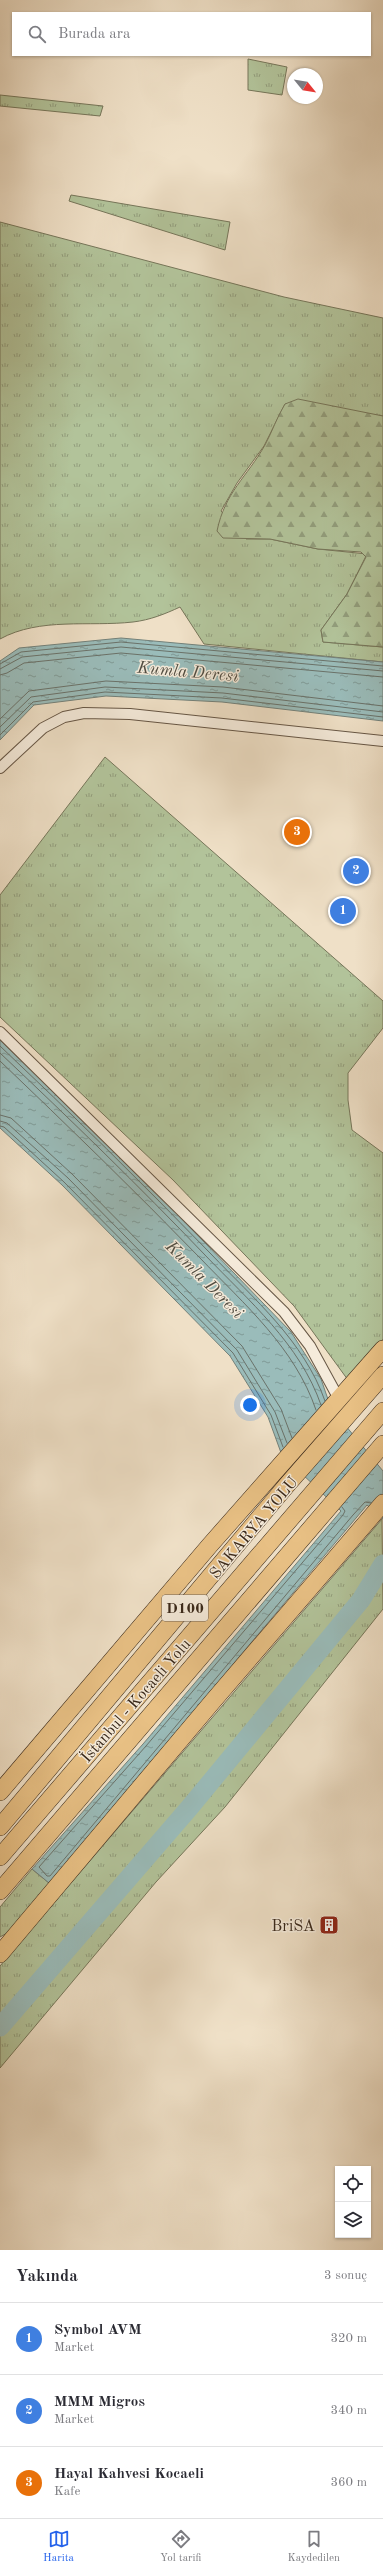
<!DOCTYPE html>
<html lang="tr">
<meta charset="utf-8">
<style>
:root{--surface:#fff;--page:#f7f7f7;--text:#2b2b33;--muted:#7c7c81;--line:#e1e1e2;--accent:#2563eb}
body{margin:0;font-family:"Old Standard TT",serif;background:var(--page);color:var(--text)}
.controls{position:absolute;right:12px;bottom:12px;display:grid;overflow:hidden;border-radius:0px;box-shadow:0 1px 3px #0004}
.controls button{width:36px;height:36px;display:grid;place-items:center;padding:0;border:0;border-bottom:1px solid var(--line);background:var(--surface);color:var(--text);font:20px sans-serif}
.compass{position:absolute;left:287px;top:68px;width:36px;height:36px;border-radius:50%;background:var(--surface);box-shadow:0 1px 3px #0004;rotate:120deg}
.you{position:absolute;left:250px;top:1405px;width:14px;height:14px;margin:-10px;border:3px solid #fff;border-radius:50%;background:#1a73e8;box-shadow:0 0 0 6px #1a73e833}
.badge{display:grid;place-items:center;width:26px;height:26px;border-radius:50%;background:var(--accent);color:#fff;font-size:13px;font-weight:700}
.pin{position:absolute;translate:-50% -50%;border:2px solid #fff;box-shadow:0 1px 4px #0006}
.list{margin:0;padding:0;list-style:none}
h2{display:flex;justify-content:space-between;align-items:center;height:52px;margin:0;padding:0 16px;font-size:17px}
h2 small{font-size:13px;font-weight:400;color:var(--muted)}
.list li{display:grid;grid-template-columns:26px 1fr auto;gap:12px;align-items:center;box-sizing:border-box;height:72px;padding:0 16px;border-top:1px solid var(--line)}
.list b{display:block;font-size:15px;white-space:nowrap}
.list p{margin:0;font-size:13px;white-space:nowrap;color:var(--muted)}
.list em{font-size:13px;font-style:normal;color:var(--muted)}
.icon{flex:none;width:22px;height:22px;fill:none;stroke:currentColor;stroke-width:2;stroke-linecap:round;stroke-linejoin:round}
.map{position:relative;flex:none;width:383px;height:2250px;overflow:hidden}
.search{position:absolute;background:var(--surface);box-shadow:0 1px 3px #0004;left:12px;right:12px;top:12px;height:44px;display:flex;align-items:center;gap:10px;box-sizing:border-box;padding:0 14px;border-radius:0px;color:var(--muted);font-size:15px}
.sheet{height:268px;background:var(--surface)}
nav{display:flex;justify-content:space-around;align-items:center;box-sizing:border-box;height:56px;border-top:1px solid var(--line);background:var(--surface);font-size:11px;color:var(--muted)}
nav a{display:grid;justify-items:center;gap:2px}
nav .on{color:var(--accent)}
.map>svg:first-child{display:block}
.grass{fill:url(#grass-tufts);stroke:#76765a}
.forest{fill:url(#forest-firs);stroke:#76765a}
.water{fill:url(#water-ripples);stroke:#73817a}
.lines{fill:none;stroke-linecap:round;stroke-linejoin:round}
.shore{stroke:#6a726a;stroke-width:1}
.river{stroke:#9abcba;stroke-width:19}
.minor-casing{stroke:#665645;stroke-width:12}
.trunk-casing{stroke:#39281a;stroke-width:18}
.minor{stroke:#f5ebdb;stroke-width:10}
.trunk{stroke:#e8c084;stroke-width:17}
.labels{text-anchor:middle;stroke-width:3;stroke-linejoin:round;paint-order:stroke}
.shield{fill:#f5ebdb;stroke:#716254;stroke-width:1}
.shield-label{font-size:15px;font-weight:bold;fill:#39281a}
.street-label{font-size:16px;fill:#39281a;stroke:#f5ebdb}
.poi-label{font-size:16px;fill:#39281a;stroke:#f5ebdb;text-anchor:end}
.water-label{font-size:17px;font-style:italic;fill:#514d42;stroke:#f5ebdb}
</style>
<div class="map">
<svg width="383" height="2250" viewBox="0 0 383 2250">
<defs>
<pattern id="grass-tufts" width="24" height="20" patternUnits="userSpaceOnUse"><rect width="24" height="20" fill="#b2c39a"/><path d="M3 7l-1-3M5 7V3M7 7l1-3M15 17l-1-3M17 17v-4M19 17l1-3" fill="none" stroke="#929e7d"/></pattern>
<pattern id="forest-firs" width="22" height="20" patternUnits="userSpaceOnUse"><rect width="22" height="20" fill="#b2c39a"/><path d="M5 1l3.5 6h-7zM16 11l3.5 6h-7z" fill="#929e7d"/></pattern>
<pattern id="water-ripples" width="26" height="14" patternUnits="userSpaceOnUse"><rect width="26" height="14" fill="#9abcba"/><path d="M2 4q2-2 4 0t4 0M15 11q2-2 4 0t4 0" fill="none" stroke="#7f9996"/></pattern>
</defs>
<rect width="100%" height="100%" fill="#efe0c7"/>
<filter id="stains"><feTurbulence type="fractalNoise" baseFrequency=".005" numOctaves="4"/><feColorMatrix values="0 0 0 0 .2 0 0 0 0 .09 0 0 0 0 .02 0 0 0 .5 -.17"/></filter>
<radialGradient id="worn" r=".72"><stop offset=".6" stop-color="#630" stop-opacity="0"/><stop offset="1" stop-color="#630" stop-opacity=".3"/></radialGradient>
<path class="grass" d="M248,59L287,67L282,95L248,90Z
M0,95L103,106L100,116L0,106Z
M71,195L230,222L225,250L69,201Z
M0,222L284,297L383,318V416L285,404L264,446L237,483L221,511L246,539H270L318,549L367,554L347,594L321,630L323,642L383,647V662L204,644L180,607C165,614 150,620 133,622C89,627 40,617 0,639Z
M105,757L383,1001V1028L348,1073V1100L352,1130L383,1153V1339L348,1380L294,1306L173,1180L0,1017V895Z
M382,1519L383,1609L225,1807L156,1882L0,2068V1966Z
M32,1869L49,1883L9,1932L0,1937V1907Z"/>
<path class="forest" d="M298,399L383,416V647L323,642L321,630L347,594L366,557L361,552L318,549L270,539L223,538L217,531C225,492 247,477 265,445C272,432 277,417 285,404Z"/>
<path class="water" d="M121,638L383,662V721L222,702L106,696L34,705L0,740V661L19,648Z
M0,1040L121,1156L291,1332L321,1379L331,1408L383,1471V1519L367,1505L49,1883L32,1869L143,1744L341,1511L299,1471L284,1461L268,1417L230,1356L62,1185L0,1128Z"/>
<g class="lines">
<path class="shore" d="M0,664L21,652L121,642L383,666
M0,669L22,657L121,647L383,671
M0,675L7,673L24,663L121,653L383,677
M0,719L29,691L106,681L223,687L383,706
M0,727L31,697L105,687L223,693L383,712
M0,735L33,702L105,692L222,698L383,717
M0,1046C72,1114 142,1183 211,1254C254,1299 304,1341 325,1401
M0,1053C70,1119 139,1186 205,1255C249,1301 300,1344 321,1405
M0,1061C68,1126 135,1191 200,1258C245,1305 295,1348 316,1410
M0,1115L11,1118L72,1174L242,1346L281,1409L292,1438
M0,1121L7,1123L68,1178L237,1350L275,1412L287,1443
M0,1126L4,1127L64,1182L233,1353L271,1415L283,1447
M342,1507L345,1511L343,1515L146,1746L39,1867L47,1876H50L353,1515L365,1502L371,1503"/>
<path class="river" d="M0,2027L190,1807L361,1600L383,1564"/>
<g class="minor-casing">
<path id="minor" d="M0,768L43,728L64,717L84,713L130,714L383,741
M0,1032L284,1312L310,1346L339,1399"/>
</g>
<g class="trunk-casing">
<path id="trunk" d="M0,1792L210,1545L383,1349
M0,1827L286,1486L383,1375
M0,1857L383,1411
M0,1891L383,1444
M0,1954L213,1701L383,1503"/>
</g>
<use href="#minor" class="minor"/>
<use href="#trunk" class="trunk"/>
</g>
<defs>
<g id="building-square" transform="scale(1)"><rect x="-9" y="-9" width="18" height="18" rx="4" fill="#8f2418" stroke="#f5ebdb"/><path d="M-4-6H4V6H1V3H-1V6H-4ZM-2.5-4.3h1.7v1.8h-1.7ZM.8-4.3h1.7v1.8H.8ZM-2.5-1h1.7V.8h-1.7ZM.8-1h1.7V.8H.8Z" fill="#fff"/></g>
</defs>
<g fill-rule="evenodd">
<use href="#building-square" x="329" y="1925"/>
</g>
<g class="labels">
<rect class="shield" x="162" y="1595" width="46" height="26" rx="3"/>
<g class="shield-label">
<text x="185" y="1613">D100</text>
</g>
<g class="street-label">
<text transform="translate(253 1527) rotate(-50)" y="6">SAKARYA YOLU</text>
<text transform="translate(135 1700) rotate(-49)" y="6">İstanbul - Kocaeli Yolu</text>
</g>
<g class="poi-label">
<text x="315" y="1931">BriSA</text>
</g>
<g class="water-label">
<text transform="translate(188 671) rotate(5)" y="6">Kumla Deresi</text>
<text transform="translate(205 1279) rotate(45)" y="6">Kumla Deresi</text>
</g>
</g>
<rect width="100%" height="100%" filter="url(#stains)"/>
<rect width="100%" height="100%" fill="url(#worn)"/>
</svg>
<div class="controls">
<button><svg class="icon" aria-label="locate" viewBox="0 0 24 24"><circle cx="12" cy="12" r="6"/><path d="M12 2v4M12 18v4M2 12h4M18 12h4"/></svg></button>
<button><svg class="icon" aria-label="layers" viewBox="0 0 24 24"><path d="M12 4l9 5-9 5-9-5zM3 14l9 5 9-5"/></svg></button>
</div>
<svg class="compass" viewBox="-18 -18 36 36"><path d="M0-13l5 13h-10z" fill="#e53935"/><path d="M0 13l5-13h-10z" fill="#7c7c81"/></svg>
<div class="you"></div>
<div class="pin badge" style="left:343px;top:911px;background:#3f7fe0">1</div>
<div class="pin badge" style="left:356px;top:871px;background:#3f7fe0">2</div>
<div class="pin badge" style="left:297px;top:832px;background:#e8710a">3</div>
<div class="search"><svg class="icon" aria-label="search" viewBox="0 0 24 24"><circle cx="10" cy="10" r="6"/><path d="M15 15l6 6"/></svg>Burada ara</div>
</div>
<section class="sheet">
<h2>Yakında<small>3 sonuç</small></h2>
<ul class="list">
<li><span class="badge" style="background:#3f7fe0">1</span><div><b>Symbol AVM</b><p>Market</p></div><em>320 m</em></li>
<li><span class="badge" style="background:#3f7fe0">2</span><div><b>MMM Migros</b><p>Market</p></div><em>340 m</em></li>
<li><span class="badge" style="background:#e8710a">3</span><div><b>Hayal Kahvesi Kocaeli</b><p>Kafe</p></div><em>360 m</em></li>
</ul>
</section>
<nav>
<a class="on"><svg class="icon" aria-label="map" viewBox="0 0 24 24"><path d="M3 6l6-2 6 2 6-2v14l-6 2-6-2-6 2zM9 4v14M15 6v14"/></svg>Harita</a>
<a><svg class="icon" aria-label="directions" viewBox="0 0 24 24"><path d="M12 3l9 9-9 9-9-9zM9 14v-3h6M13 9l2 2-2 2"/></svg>Yol tarifi</a>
<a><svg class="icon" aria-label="saved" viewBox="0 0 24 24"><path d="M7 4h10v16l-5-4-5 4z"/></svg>Kaydedilen</a>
</nav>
